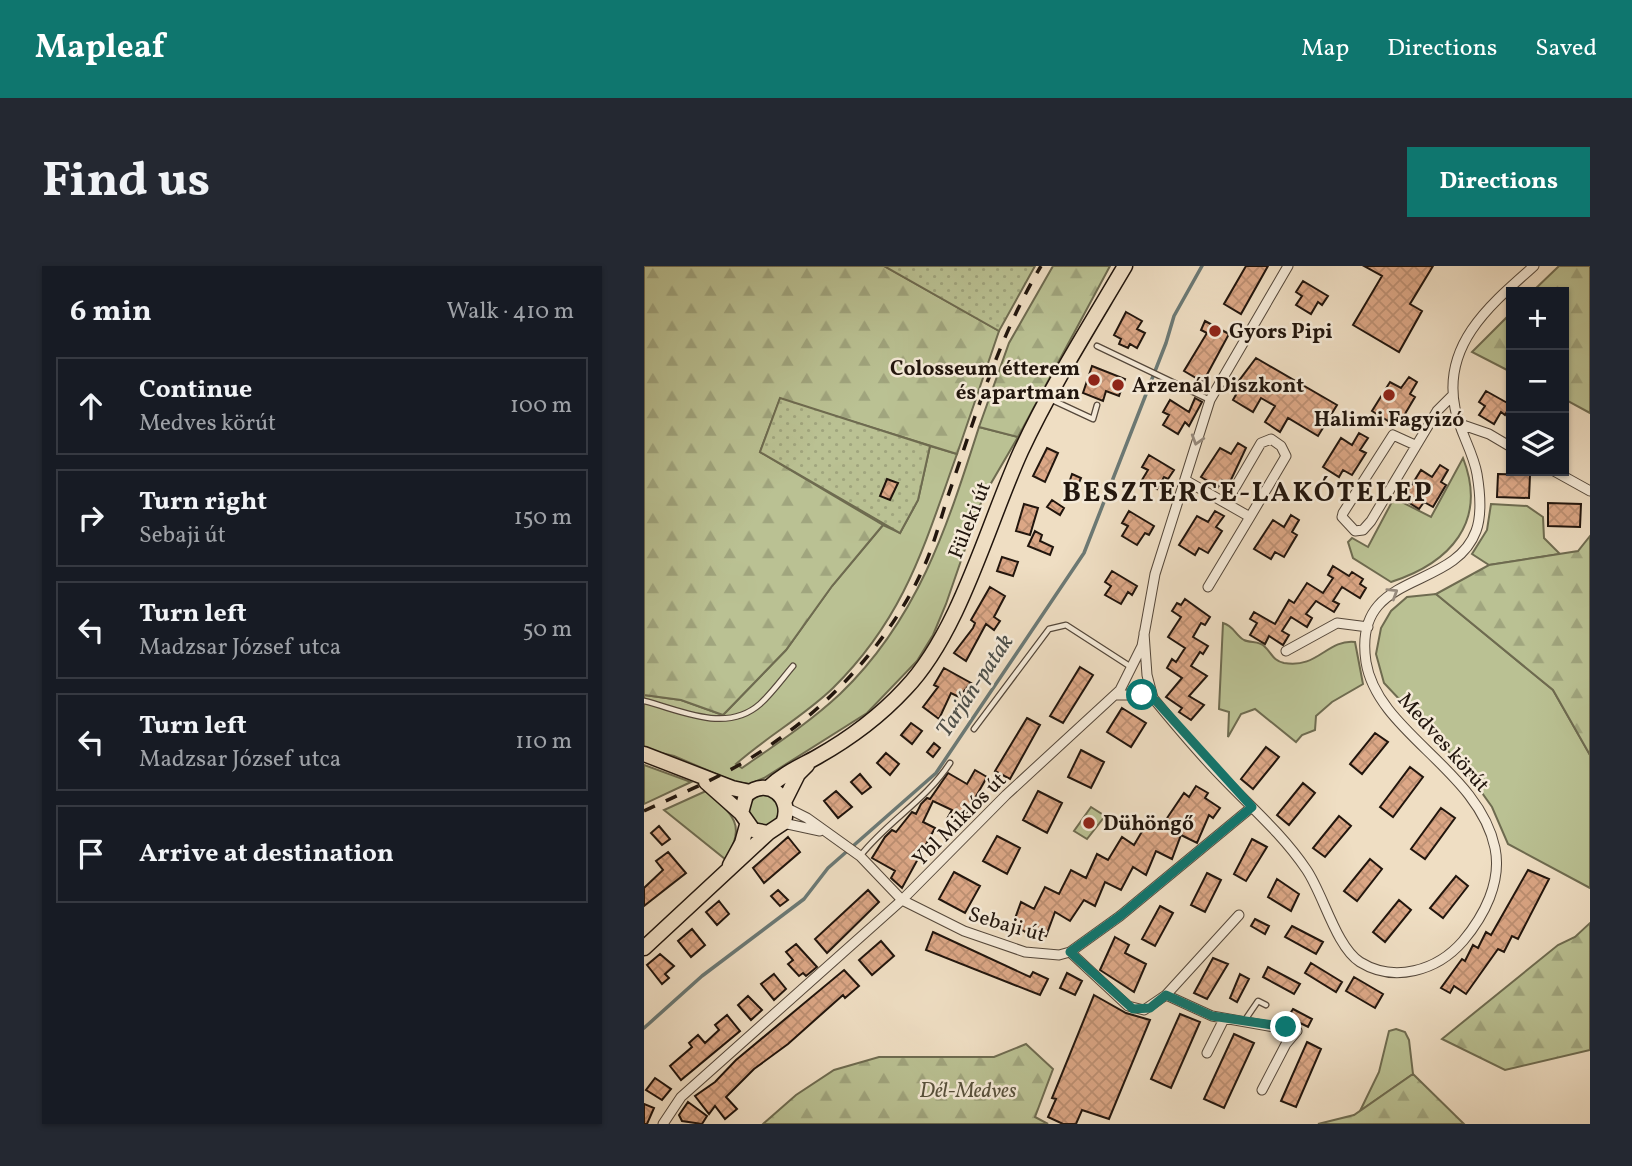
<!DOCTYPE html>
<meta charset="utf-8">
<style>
:root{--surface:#171b24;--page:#242831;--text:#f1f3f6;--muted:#9ea1a6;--line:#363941;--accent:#0f766e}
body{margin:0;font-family:Vollkorn,serif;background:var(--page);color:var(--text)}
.controls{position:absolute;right:21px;top:21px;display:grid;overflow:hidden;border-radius:0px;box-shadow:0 2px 5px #0004}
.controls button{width:63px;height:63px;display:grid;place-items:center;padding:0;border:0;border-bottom:2px solid var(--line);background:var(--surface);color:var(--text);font:35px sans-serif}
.stop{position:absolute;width:21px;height:21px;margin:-16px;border:5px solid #0f766e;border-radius:50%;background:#fff}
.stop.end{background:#0f766e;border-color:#fff;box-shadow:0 2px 7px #0008}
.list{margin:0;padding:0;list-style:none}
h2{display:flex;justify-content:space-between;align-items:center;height:91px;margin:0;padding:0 28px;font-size:30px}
h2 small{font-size:23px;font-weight:400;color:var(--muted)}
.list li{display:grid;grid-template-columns:46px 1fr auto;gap:21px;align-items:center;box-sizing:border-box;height:98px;margin:0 14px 14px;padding:0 14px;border:2px solid var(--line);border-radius:0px}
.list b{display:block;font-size:26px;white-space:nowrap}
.list p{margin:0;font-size:23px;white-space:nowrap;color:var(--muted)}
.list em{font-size:23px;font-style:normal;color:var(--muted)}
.icon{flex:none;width:38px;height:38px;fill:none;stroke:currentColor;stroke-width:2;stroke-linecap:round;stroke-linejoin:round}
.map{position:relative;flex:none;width:946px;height:858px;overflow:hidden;border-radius:0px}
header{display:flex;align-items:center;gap:42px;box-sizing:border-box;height:98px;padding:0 35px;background:var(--accent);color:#fff}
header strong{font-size:33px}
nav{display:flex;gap:38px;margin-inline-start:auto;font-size:24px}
.intro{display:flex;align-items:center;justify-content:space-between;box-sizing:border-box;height:168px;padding:0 42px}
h1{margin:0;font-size:49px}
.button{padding:18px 32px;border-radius:0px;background:var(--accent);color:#fff;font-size:24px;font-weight:700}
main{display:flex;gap:42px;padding:0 42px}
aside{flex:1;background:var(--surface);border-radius:0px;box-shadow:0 2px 5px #0004}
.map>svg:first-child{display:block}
.green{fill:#bac193;stroke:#6e6b50;stroke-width:2}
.forest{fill:url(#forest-firs);stroke:#6e6b50;stroke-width:2}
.garden{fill:url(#garden-dots);stroke:#6e6b50;stroke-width:2}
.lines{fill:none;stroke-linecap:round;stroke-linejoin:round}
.stream{stroke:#6b7975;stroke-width:3.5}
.building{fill:url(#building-cross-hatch);stroke:#21150d;stroke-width:2}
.service-casing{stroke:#54473a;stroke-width:7}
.minor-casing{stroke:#54473a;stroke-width:11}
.primary-casing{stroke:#21150d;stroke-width:17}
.service{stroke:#f5ead8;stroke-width:4.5}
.minor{stroke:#f5ead8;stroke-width:9}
.primary{stroke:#efdec3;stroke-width:14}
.rail{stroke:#21150d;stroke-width:3.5;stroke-dasharray:12 12;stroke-linecap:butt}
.oneway{stroke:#968a7d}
.route{stroke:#0f766e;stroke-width:9}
.poi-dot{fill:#8f2418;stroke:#f5ead8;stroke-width:2.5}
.labels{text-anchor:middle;stroke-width:5;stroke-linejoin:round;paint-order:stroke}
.poi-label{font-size:21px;font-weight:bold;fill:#21150d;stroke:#f5ead8;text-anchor:start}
.street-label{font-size:21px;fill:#21150d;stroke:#f5ead8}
.park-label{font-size:21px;font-style:italic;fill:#57513c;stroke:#f5ead8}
.water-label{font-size:23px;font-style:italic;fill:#4c4f4a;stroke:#f5ead8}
.district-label{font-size:28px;font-weight:bold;letter-spacing:2px;fill:#21150d;stroke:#f5ead8}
</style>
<header>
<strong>Mapleaf</strong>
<nav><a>Map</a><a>Directions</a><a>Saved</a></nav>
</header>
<div class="intro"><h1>Find us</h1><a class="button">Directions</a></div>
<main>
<aside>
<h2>6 min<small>Walk · 410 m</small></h2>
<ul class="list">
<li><svg class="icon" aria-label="ahead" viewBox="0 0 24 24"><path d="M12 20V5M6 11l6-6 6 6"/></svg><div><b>Continue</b><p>Medves körút</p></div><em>100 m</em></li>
<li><svg class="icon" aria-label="right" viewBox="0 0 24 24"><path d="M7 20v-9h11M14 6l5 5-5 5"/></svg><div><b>Turn right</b><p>Sebaji út</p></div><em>150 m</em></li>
<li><svg class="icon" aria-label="left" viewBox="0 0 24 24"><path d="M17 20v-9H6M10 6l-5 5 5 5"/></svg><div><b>Turn left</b><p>Madzsar József utca</p></div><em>50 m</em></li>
<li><svg class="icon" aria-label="left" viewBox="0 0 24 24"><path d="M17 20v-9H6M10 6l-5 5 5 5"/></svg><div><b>Turn left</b><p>Madzsar József utca</p></div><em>110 m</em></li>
<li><svg class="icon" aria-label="arrive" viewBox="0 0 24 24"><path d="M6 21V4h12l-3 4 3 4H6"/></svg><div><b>Arrive at destination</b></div></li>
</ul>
</aside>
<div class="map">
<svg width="946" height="858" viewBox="0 0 946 858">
<defs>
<pattern id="forest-firs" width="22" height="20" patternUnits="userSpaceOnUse" patternTransform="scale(1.75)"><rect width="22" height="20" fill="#bac193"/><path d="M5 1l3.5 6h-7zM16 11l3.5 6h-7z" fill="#a0a57e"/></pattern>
<pattern id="garden-dots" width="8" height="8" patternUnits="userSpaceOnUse" patternTransform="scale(1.75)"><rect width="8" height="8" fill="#bac193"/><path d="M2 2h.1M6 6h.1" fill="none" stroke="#a0a57e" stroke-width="1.8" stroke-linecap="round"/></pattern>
<pattern id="building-cross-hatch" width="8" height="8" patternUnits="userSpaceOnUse" patternTransform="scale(1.75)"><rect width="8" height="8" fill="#dca786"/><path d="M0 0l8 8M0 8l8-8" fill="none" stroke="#bc8f72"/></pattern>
</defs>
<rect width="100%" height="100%" fill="#efdec3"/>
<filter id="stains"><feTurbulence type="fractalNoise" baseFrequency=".00286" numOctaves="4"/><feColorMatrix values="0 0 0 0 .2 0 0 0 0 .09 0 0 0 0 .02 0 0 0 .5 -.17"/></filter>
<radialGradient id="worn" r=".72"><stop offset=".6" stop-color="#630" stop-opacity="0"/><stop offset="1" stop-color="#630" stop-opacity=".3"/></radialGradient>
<path class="green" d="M335,161L374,171L339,231L302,338L289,369L273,395L223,447L120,512L106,518L91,516L30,490L0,483V429L37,434L79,449L142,384L188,320L239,259L256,267L274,234L286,180L313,188C280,280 261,351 189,422C159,451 122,471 92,498L98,502C131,479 166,456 196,428C274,353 303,261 335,161Z
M819,192C844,256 806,297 747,316L709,292L704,276L708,272L724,281L750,232L787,251Z
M847,238L883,240L899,251L900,272L916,288L845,299L828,288L843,264Z
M792,328L909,424L946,489V622L864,578L848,541L821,503L740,417L732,388L737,362L747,345L763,331Z
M579,357C590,360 591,369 600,374C606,377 616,375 620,380C628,387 628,394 640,397C674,403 683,373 711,376L719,418L688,436L672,450L671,464L658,469L652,476L611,443L597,448L584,471L585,446L575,443Z
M0,499L47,516L0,538Z
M62,525C88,547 104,560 81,593L20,544Z
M105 544a15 15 0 1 1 30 0a15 15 0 1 1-30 0Z
M447,541L461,550L443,573L430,565Z
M752,763L761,766L765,774L769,808L716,845L735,806L745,765Z"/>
<path class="forest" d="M0,0H240L355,65L313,188L136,133L116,186L239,259L188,320L142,384L79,449L37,434L0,429Z
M409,0H466L374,171L335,161L365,77Z
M915,0H946V147L920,133V26H888Z
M867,47V106L828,86Z
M946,270V489L909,424L792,328L845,299L934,285Z
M946,657V784L861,804L798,773L914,679L931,671Z
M382,778L409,803L391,851L404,858H119L152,829L190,804L235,791H350Z
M769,808L820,858H674L710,849Z"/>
<path class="garden" d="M240,0H391L355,65Z
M136,132L286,180L274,234L256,267L116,186Z"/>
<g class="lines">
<path class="stream" d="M0,762L58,710L160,633L184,602L292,507L440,287L522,77L530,50L558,0"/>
</g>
<path class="building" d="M602,0H624L597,48L580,38Z
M720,0H789L766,38L778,45L755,86L709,59L738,10Z
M659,15L684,30L678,39L674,36L667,48L652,39L658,30L652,26Z
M482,46L498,55L493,63L501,67L493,82L486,78L484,82L475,78L477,73L470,69Z
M561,55L585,68L559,116L540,105L563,67L557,64Z
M612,92L693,139L674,170L644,152L636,166L621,156L631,140L617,132L609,146L589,134L598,118L594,116Z
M448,100L481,113L475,130L462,125L459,135L439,127Z
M765,111L773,116L766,128L771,131L758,153L749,148L744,155L728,145L746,116L757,122Z
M842,125L867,139L861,149L857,146L850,158L835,149L841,140L835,136Z
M551,132L558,136L545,160L541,156L534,168L519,159L525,149L519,146L526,134L545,146Z
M715,167L724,172L716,184L722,187L708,209L699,204L695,211L679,201L697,172L708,179Z
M594,177L602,182L585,218L578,214L574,221L557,211L576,182L587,188Z
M403,182L414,187L401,216L389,210Z
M505,189L530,204L524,213L520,211L513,223L498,214L504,204L498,201Z
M796,199L804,204L797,216L802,219L789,241L780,236L775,243L759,233L777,204L788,211Z
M428,208L437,212L432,223L424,220Z
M854,208L886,209L885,232L853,231Z
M243,213L254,217L246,234L236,230Z
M408,234L420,242L416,249L403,241Z
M904,237L937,238L936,261L904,260Z
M380,238L394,242L386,269L372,265Z
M485,245L510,260L505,269L501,267L493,279L478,270L484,260L478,257Z
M571,245L580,250L572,261L578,265L564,287L555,282L551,289L535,279L553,250L564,256Z
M647,249L655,254L648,266L653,269L640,291L631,286L627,293L610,283L629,254L640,261Z
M391,265L398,269L396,275L409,281L406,289L384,280Z
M358,291L374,296L369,310L353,305Z
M689,300L705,310L708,306L719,313L716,318L722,322L716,332L698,321L689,335L695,338L690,346L672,335L662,348L668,352L663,361L647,351L638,365L645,369L639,379L625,370L621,378L606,369L613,357L606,353L610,346L631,358L645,334L650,337L663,317L679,327L689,312L684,309Z
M468,305L493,320L488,329L484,326L477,338L461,329L467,320L461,316Z
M346,321L361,330L350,351L356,355L350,364L342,358L322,395L310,387L329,362L331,357L327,354Z
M541,333L566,351L561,359L557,357L549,371L564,380L559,388L556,386L547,400L563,410L545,430L560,439L547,454L535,446L538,442L522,431L538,412L523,402L528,393L532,396L541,382L524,371L537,351L528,345L533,337L537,339Z
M436,401L449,409L419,457L406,450Z
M300,402L327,417L315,431L307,427L295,453L279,441L294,421L290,419Z
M478,442L502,457L487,481L463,466Z
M383,452L396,459L366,513L351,505Z
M267,457L278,465L268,478L257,469Z
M731,467L744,476L718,508L706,498Z
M290,477L296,482L289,491L283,486Z
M622,481L635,491L609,523L597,513Z
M437,484L460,496L447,522L424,511Z
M242,487L255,498L246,509L233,497Z
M766,501L779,511L749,551L736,541Z
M331,504L343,511L315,560L303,553L308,544L289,535L279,556L291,562L258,622L247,612L251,605L228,592L241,571L248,564L252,566L268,546L272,548L277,538L283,532L286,533L304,507L323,518Z
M216,508L227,521L218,528L207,516Z
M659,517L671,527L645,559L633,549Z
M552,520L564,527L561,532L576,542L569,552L565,549L553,577L537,569L528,593L512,585L502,609L489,601L477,624L461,616L451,640L440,634L426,655L411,646L402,670L386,661L383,667L369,658L377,636L390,643L401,621L415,628L427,604L442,612L453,588L464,594L478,571L490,579L503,557L515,564L540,527L545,531Z
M192,525L208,541L194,552L180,535Z
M394,525L418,537L403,567L379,554Z
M797,542L811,552L781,593L767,583Z
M695,550L707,560L681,591L669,582Z
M15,560L26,573L18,579L7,567Z
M353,570L376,582L363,608L339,595Z
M144,571L156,586L120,617L109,602Z
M608,573L623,581L602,615L590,608Z
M24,586L42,607L0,640V622L19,604L12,595Z
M726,593L738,603L713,635L700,625Z
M884,604L905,613L874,673L868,670L860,686L854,683L822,728L810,720L806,727L797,722L818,693L821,695L829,679L834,682L842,666L847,669Z
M310,606L336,620L321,647L295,633Z
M563,607L577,614L561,646L547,639Z
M812,610L824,620L799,652L786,642Z
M633,613L655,628L647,645L624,631Z
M134,624L144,634L136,640L127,630Z
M224,624L235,636L183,687L171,673Z
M755,634L767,644L741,676L729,666Z
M75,635L85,648L73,659L62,646Z
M516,640L529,647L511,680L498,673Z
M611,653L625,660L621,668L607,660Z
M648,660L679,676L672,688L641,671Z
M48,663L61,679L47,691L34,675Z
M289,666L386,711L389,706L404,713L396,729L282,684Z
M471,671L485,679L481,687L502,698L490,726L456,704Z
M237,675L250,690L228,709L215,694Z
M152,678L173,701L162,710L159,707L155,710L144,698L149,694L142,686Z
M16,688L30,700L21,708L25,712L18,718L3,699Z
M569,692L584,698L563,733L550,727Z
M667,697L698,716L692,726L661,707Z
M624,701L656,718L650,728L619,711Z
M200,704L215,720L201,732L199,729L144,778L110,803L82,831L93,843L81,853L71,840L65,848L51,830L71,816L92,794Z
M423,707L438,715L431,729L416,722Z
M130,708L142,723L130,734L117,718Z
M596,708L605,713L593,736L586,732Z
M710,711L739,728L731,742L702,725Z
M450,729L482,747L506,754L465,853L438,844L432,858H419L404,851L412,833L408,832Z
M104,730L118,744L107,754L94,739Z
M649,743L668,753L664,761L644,751Z
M536,748L556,756L527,822L507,813Z
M83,749L96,765L37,814L26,800L48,781L45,777L54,769L61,777L75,764L71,759Z
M590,768L610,777L580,842L560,833Z
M663,776L677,783L652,841L637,835Z
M11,812L27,823L18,834L2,824Z
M44,836L63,850L58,858L38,855L35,849Z
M0,838L10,842L3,858H0Z"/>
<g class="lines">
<g class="service-casing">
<path id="service" d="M453,80L566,134
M406,133L449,153L453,139
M0,435C37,444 82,468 116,438C128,427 138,413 149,400
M330,463L405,363L422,359L487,401
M217,589C244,555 282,534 306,497
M601,754L614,735L622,739"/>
</g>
<g class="minor-casing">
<path id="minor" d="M816,158L845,168L867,181
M771,179L749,169L699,247L698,251L711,265L719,264L727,255L793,145L809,129
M910,205L946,225
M541,214L606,251L642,190L637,180L627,173L617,177L582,237
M564,321L606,251
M500,367L503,409L509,432C532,460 555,488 580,513C609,543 639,569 662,603C679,627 692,681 716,696C750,717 793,705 819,675C840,650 858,616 851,582C835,504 733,466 722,396C708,303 809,327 832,265C838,249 836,226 833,208C829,185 815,165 811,142C798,78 847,38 890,0
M642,385L693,357L724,361
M471,429H495L510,434
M143,542L163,552L216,590L258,634L320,665L381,686L415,689L426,686L476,650L608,541
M139,557L176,565
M426,686L484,740L500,744L522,729L595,649
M522,729L568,750L653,765L642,778L618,824
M563,787L580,753
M19,858L37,831L258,634L362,529L476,424L498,380L511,308L566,134L644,0"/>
</g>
<g class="primary-casing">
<path id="primary" d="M0,488L88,522L106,526
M62,516L97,547
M124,522C140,507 155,501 173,491C205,473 236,450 261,423C316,366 344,257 377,185C407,121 445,61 481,0
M141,534L154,508L163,499
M86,599L98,577L103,559
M0,682L124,567L139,557C150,532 124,510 102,529L97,547L109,564L124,567"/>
</g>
<use href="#service" class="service"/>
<use href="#minor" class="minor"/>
<use href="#primary" class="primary"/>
<path class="rail" d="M0,545C32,530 65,516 95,499C171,455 241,385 278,305C289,282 296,255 304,230C331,152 354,72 397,0"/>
</g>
<defs><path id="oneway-chevron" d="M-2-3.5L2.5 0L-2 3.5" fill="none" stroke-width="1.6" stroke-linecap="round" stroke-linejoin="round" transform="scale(1.75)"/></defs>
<g class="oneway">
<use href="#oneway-chevron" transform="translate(553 174) rotate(107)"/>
<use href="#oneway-chevron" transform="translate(749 327) rotate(-32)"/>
</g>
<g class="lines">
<path class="route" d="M498,429L512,435L608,541L476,650L426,686L489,743L506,742L522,729L568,750L642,761"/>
</g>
<g class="poi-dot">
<circle cx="571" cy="65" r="7"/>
<circle cx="450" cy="114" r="7"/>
<circle cx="474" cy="119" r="7"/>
<circle cx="745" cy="129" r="7"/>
<circle cx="445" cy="557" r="7"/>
</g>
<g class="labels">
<g class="poi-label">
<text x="585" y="72">Gyors Pipi</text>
<text x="436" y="109" text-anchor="end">Colosseum étterem<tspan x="436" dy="24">és apartman</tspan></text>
<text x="488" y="126">Arzenál Diszkont</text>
<text x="745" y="160" text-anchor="middle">Halimi Fagyizó</text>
<text x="459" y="564">Dühöngő</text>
</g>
<g class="street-label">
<text transform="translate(325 254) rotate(-68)" y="7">Füleki út</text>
<text transform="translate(800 476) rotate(48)" y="7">Medves körút</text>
<text transform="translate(315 553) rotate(-45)" y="7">Ybl Miklós út</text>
<text transform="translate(363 658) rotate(16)" y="7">Sebaji út</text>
</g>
<g class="park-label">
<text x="324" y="831">Dél-Medves</text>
</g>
<g class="water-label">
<text transform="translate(330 419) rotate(-56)" y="8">Tarján-patak</text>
</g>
<g class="district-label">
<text x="604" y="235">BESZTERCE-LAKÓTELEP</text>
</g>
</g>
<rect width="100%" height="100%" filter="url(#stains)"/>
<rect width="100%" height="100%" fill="url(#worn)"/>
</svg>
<div class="controls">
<button>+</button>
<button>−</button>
<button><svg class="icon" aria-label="layers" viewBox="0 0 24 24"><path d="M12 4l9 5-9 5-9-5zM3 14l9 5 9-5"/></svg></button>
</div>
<div class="stop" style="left:498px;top:429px"></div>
<div class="stop end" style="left:642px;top:761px"></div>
</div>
</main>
